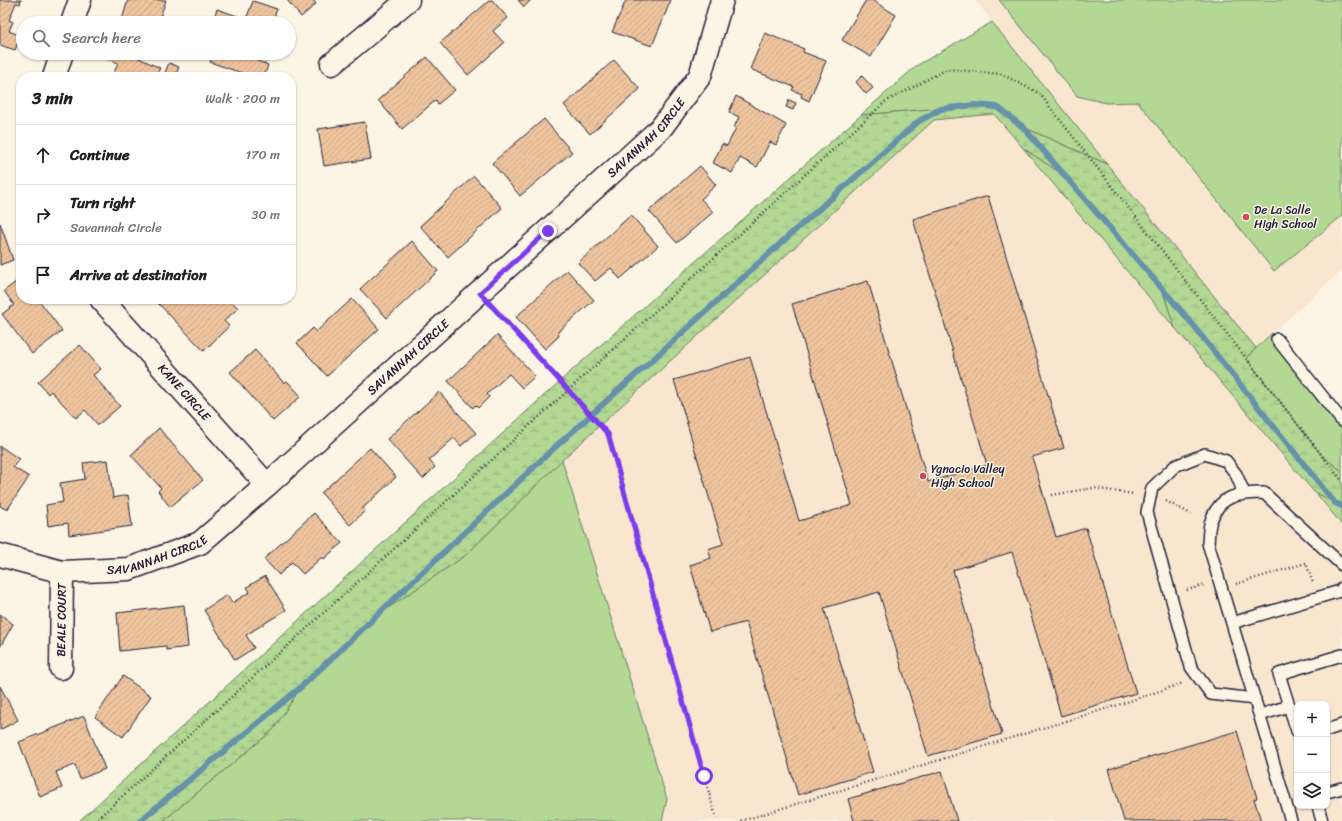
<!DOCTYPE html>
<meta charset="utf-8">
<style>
:root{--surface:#fff;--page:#f2f2f2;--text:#202124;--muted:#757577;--line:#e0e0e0}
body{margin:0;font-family:Sriracha,sans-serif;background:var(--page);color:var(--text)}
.controls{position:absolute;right:12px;bottom:12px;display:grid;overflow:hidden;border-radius:8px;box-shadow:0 1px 3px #0004}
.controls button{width:36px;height:36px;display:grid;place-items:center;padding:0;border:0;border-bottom:1px solid var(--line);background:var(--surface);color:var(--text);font:20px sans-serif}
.stop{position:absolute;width:12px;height:12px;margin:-9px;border:3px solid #7c3aed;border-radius:50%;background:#fff}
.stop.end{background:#7c3aed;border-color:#fff;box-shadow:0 1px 4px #0008}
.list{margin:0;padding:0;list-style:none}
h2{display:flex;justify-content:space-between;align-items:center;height:52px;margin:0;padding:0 16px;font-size:17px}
h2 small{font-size:13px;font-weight:400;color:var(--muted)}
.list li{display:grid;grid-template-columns:26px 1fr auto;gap:12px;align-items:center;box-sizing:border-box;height:60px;padding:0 16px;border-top:1px solid var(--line)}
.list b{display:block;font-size:15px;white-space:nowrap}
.list p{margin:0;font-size:13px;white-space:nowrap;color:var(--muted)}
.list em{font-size:13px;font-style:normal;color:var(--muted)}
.icon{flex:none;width:22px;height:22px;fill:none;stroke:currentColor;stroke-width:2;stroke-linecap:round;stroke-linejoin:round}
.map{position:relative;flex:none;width:1342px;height:821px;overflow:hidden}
.search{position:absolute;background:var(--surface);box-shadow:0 1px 3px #0004;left:16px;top:16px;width:280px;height:44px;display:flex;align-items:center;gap:10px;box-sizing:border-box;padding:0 14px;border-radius:22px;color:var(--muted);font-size:15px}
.panel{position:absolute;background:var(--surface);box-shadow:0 1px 3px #0004;left:16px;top:72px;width:280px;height:232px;border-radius:16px}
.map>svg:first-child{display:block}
.built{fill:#f8e6cf;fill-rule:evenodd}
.green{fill:#b2d893;stroke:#6a7d67}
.wetland{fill:url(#wetland-marsh);stroke:#6a7d67}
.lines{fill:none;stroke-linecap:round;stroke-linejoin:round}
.stream{stroke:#6691ab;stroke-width:6}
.building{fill:url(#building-hatch);stroke:#22223b}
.lane-casing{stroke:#22223b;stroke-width:14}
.street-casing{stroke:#22223b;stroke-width:25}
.path{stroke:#22223b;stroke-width:2.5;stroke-dasharray:1 3;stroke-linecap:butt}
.lane{stroke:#fcf5e5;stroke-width:11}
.street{stroke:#fcf5e5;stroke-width:22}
.route{stroke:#7c3aed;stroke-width:5}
.poi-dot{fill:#d1495b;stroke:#fcf5e5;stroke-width:1.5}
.labels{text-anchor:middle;stroke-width:3;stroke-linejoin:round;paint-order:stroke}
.street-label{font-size:12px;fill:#22223b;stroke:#fcf5e5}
.poi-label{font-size:12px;fill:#22223b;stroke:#fcf5e5;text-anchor:start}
</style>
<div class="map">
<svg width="1342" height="821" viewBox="0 0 1342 821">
<defs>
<pattern id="wetland-marsh" width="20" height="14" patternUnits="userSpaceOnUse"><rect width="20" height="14" fill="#b2d893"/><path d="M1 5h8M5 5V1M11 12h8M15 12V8" fill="none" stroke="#99b980"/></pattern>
<pattern id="building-hatch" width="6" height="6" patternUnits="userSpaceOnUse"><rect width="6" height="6" fill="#eec49d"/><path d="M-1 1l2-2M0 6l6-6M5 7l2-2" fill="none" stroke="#cca888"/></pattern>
</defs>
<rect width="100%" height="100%" fill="#fcf5e5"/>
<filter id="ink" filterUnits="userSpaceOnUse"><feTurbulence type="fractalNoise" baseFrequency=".025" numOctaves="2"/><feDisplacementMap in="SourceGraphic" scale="8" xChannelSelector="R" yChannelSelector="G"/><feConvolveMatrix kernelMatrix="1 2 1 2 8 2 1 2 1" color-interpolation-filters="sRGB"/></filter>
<g filter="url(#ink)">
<path class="built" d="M975,0H1342V270L1256,348Z
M994,114L1342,525V821H163L373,648L562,460L934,120ZM1297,704H1327V806H1297Z"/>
<path class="green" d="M999,0H1342V216L1274,271L1138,102L1106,103L1077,96Z
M992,22L1107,164L1023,127L997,107L975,105L861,115L916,66Z
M1023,148L1068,178L1162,289L1175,328Z
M1272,333L1342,421V471L1322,456L1246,358Z
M562,460L667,799L662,821H163L273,730L301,687L372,619L466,555Z
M1315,492L1342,506V525Z"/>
<path class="wetland" d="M975,105L997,107L1023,127L1107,164L1256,348L1246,358L1322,456L1342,471V506L1314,492L1175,328L1162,289L1068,178L1023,148L994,114L934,120L562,460L466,555L372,619L301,687L273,730L163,821H79L560,381L861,115Z"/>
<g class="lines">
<path class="stream" d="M140,821L301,687L553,449L660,353L793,232L919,121L941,109L975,105L997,107L1023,127L1183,313L1335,503L1342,506"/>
</g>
<path class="building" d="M0,0H21L20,4L16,3L9,20L13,22L9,31L21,36L15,50L0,45Z
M128,0H166L158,23H121Z
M287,0H313L316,4L301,17Z
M490,0H492L508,18L493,31L504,43L468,75L440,43Z
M518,0H531L524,7Z
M626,0H671L652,46L612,32Z
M866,0H872L896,15L871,57L842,40Z
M253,1L277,9L272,23H212L217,9L246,19Z
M765,33L804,49L803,52L826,61L809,101L801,97L802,94L792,90L794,87L750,69Z
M109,53H128L160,68L155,77H112L118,63L106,58Z
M202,53H260L257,61L268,65L264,77H253L210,62L212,56Z
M427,57L455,90L438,104L436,100L402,129L378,100Z
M614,60L640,89L590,134L564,105Z
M169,63L179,67L175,77H169L164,75Z
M862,76L873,88L866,94L856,82Z
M736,96L786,125L776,145L770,142L757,167L740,158L732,173L713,163L722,144L727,146L736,128L734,127L739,117L729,112Z
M789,100L796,103L793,110L786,107Z
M544,119L572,152L520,196L492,163Z
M365,122L371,159L324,166L318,129Z
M700,166L716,185L701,199L713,212L677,243L649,211Z
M474,176L502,208L448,257L420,226Z
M988,196L1064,448L1032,457L1056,537L1086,528L1136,693L1061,716L1012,552L953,570L1002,734L928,756L879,592L824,608L873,772L798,795L746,622L710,632L690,565L711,558L708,549L723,544L674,380L750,357L799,521L852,505L792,304L868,281L928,482L987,465L913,219Z
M631,215L658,246L620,279L611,268L595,281L578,263Z
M0,223L13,260L0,265Z
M412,241L438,271L387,318L360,289Z
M567,270L594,300L558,332L559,336L545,349L516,317Z
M21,278V299H38L62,331L32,354L2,314L14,305L4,291Z
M158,299H207L211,303L215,299H229L238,308L224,321L229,326L204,351L156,301Z
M352,299L379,329L327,376L297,343L313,328L316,332Z
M497,335L535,376L522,388L509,374L487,394L489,397L478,408L475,405L473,408L448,381Z
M80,345L101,369L93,375L120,406L98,425L85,410L76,418L51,391L48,394L38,382Z
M255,350L284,383L287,381L301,396L273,421L230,372Z
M439,392L476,433L461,446L454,438L429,460L435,467L423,479L387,439Z
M159,428L203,480L170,507L158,491L161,488L131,455Z
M0,446L19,459L13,467L29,477L7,510L0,506Z
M370,448L396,477L363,508L365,511L350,525L321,493Z
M108,460L113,498L128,495L132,526L69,535L68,523L48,526L46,505L63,502L60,483L85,479L83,463Z
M314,513L342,543L324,559L322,557L303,574L292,562L279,575L264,559Z
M265,576L286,610L246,635L254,648L235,660L204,610L227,595L232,603L250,592L247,587Z
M184,605L188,647L166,650V646L120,651L117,613Z
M0,614L13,624L0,647Z
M123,676L151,696L123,737L95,717Z
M0,686L18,720L0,730Z
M84,716L105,769L80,779L75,765L56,772L62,788L40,797L19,742Z
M1237,731L1257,798L1254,799L1261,821H1124L1109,769Z
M942,771L957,821H854L848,799Z"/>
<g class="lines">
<g class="lane-casing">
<path id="lane" d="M1277,339L1342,421
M1244,493L1236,474L1226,461L1205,454L1175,466L1152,488L1147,512L1191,667L1211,694L1255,699
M1232,623L1340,591L1342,588
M1260,715L1289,706
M1327,730L1342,725
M1297,731L1279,674L1342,655
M1327,792L1342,788
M1318,806L1322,821
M1291,821L1208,543C1209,536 1208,528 1211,521C1219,495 1239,493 1264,493L1342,565"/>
</g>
<g class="street-casing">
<g id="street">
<path d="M72,23L80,0"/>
<path d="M332,64L408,0"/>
<path d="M54,77L62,53"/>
<path id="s1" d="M101,299L267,485"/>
<path id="s2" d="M0,555L62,572L129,569L200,543L267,485L661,128L700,76L722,0"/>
<path id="s3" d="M61,668L62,572"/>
</g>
</g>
<path class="path" d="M494,309L608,434L717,821
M1052,495L1093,488L1134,494
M1166,501L1191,514
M1236,584L1306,563L1313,583
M1187,590L1205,585
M95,821L885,102L947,69L1001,74L1039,93L1342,481
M741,821L1118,705L1183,683"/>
<use href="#lane" class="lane"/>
<use href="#street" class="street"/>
</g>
</g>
<g class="lines" filter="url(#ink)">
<path class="route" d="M548,231L480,293L608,434L704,776"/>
</g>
<g class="poi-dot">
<circle cx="1246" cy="217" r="4"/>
<circle cx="923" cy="476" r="4"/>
</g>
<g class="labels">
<g class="street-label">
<text dy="4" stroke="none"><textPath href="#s2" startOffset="810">SAVANNAH CIRCLE</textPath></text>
<text dy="4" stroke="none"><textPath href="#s2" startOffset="486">SAVANNAH CIRCLE</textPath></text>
<text dy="4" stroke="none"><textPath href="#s1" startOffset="125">KANE CIRCLE</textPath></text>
<text dy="4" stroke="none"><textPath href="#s2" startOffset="162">SAVANNAH CIRCLE</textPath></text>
<text dy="4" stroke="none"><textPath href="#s3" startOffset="48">BEALE COURT</textPath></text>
</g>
<g class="poi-label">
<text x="1254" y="214">De La Salle<tspan x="1254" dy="14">High School</tspan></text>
<text x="931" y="473">Ygnacio Valley<tspan x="931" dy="14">High School</tspan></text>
</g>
</g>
</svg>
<div class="controls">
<button>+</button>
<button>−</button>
<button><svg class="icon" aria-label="layers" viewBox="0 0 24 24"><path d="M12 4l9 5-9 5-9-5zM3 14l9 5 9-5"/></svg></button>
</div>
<div class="stop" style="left:704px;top:776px"></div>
<div class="stop end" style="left:548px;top:231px"></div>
<div class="search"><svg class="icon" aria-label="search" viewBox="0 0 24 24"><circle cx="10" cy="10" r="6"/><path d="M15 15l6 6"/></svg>Search here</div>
<section class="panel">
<h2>3 min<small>Walk · 200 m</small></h2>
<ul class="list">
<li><svg class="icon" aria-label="ahead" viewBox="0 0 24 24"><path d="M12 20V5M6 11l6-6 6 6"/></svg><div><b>Continue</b></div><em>170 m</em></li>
<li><svg class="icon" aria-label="right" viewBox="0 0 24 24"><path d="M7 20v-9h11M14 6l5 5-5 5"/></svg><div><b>Turn right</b><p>Savannah Circle</p></div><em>30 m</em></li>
<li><svg class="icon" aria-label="arrive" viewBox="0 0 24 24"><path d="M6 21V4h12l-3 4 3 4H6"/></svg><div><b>Arrive at destination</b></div></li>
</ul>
</section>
</div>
